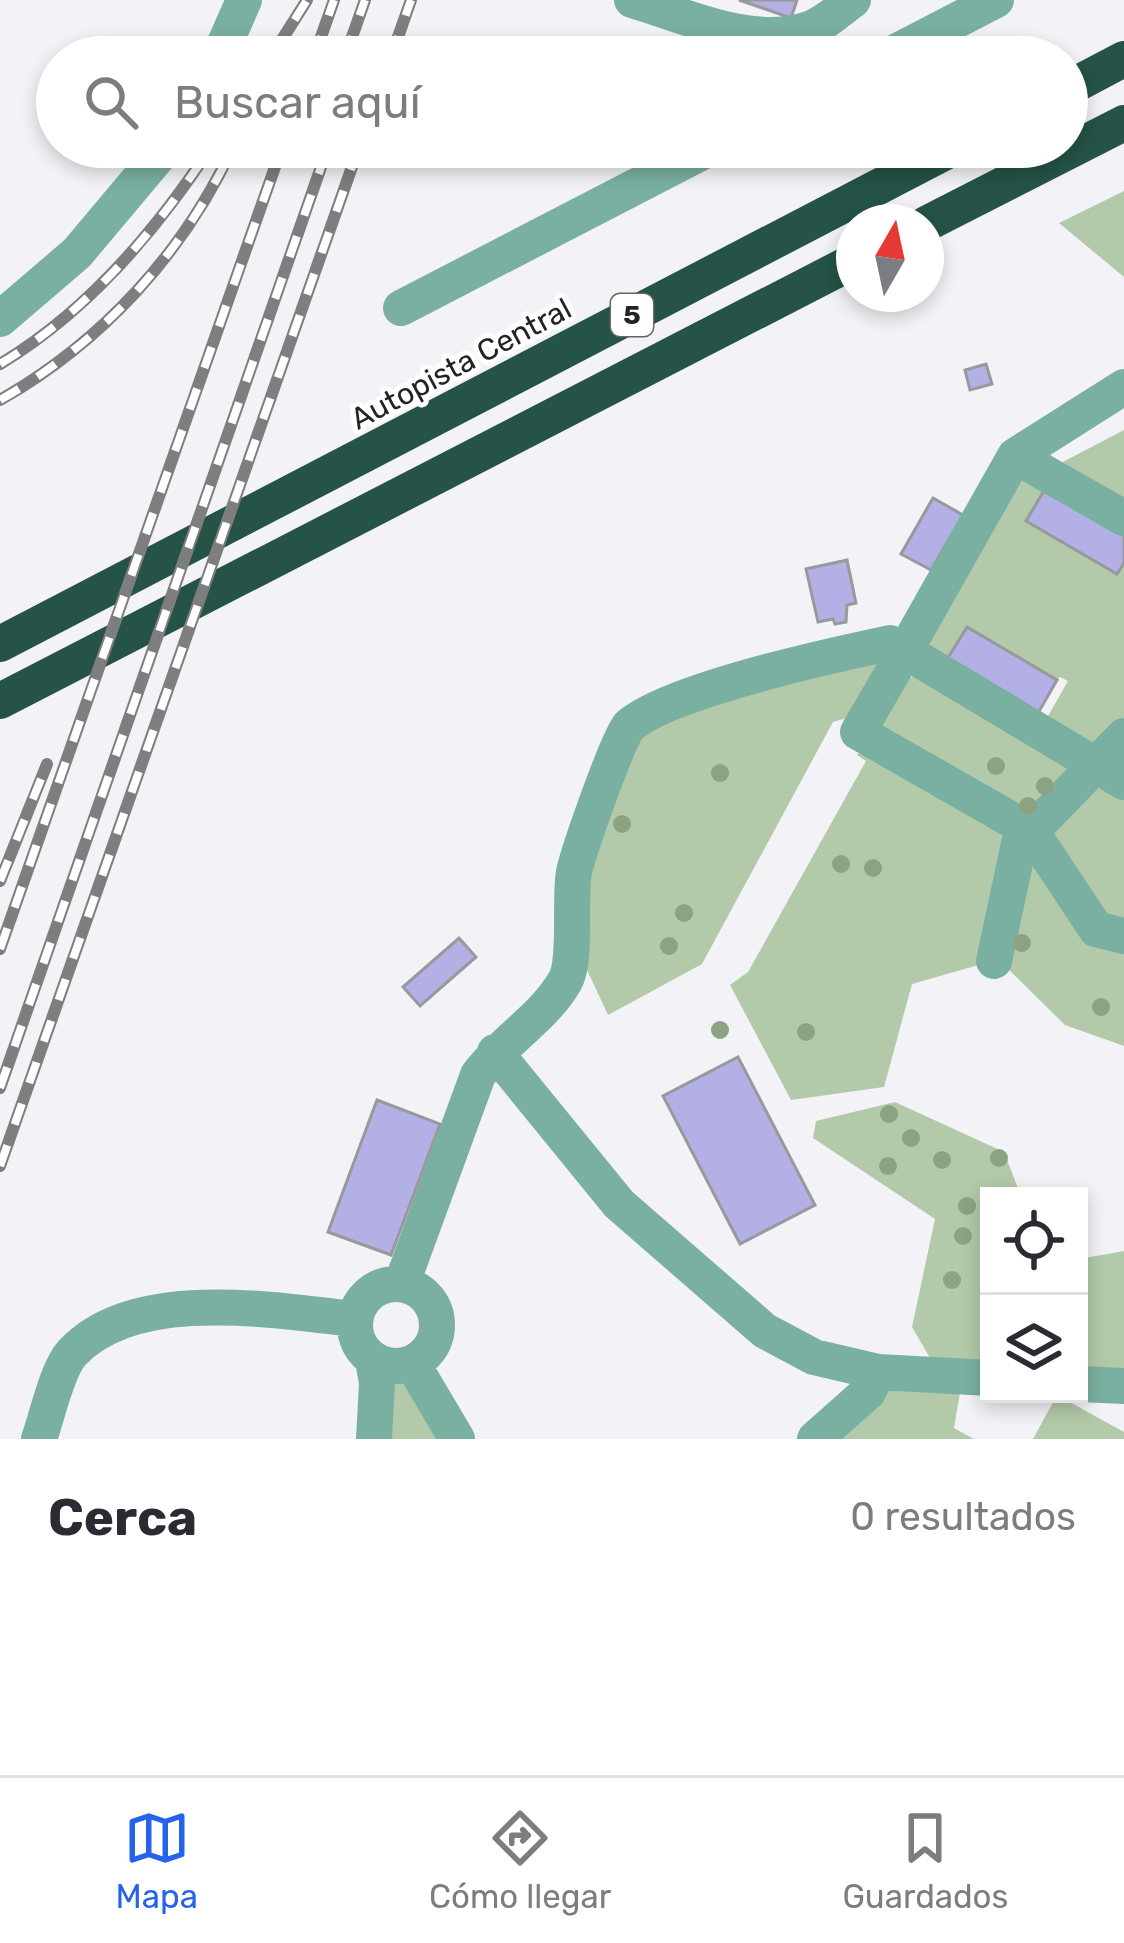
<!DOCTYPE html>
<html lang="es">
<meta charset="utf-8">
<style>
:root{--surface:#fff;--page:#f2f2f3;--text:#2b2b33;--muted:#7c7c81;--line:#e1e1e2;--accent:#2563eb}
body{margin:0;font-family:Rubik,sans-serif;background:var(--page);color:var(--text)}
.controls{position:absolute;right:36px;bottom:36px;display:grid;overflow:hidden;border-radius:0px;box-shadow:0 6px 18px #0003}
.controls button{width:108px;height:108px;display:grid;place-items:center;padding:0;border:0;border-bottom:3px solid var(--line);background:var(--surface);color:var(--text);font:60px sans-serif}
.compass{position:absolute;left:836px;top:204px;width:108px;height:108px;border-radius:50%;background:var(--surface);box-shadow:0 6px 18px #0003;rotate:9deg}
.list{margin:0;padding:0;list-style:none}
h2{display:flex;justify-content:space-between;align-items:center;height:156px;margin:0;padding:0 48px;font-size:51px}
h2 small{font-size:39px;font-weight:400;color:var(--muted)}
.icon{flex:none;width:66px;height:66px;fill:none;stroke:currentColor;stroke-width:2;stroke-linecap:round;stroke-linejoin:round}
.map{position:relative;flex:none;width:1124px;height:1439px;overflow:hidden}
.search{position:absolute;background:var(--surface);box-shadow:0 6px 18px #0003;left:36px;right:36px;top:36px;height:132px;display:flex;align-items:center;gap:30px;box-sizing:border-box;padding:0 42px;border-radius:66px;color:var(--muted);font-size:45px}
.sheet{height:336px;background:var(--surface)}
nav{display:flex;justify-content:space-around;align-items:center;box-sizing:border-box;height:168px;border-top:3px solid var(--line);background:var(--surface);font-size:33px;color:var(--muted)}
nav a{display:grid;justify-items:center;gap:6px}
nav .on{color:var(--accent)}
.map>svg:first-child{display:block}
.green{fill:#b2caa9}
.building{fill:#b3b0e5;stroke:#99989c;stroke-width:3}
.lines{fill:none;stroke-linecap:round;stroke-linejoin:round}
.minor{stroke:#7ab0a1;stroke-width:36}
.highway{stroke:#255347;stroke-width:36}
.rail-casing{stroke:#7e7e81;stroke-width:12}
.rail{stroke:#fff;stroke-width:8;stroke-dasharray:22;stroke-linecap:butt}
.tree{fill:#8ca382}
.labels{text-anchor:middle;stroke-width:10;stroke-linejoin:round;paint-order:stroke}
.shield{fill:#fff;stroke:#656566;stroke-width:3}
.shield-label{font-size:27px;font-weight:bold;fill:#232325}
.street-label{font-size:30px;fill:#232325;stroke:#fff}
</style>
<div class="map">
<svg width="1124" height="1439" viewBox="0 0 1124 1439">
<rect width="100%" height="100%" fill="#f3f3f7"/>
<path class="green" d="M1124,191V277L1059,223Z
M1124,430V511L1057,465Z
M1012,476L1048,484L1026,521L1117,574L1124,563V723L1100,747L1044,723L1068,681L1060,677L1057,680L967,627L946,661L920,655Z
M873,657L885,666L854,716L833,722L702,964L608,1015L580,955V876L646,720Z
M920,675L1077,765L1032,820L878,723L900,680Z
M863,747L1007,827L982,964L912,984L884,1087L791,1100L730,985L748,972L866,761L857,755Z
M1099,775L1124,792V927L1096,921L1046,826Z
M1032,859L1124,945V1046L1065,1025L1004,965Z
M895,1102L1004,1152L1021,1196H989V1363L930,1358L912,1327L935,1219L813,1138L816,1121Z
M1124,1251V1372L1079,1368V1259Z
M402,1377L444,1439H387L391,1379Z
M892,1381L961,1387L954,1428L974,1439H830Z
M1057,1395L1124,1432V1439H1033Z"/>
<path class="building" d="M739,0H797L791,18Z
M986,364L992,384L970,390L965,370Z
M1048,484L1124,528V563L1117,574L1026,521Z
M933,498L963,515L931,570L901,554Z
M847,560L856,603L847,605L846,622L835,624L833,619L818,622L806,569Z
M967,627L1057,680L1037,715L946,661Z
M459,938L476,957L420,1006L403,987Z
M738,1057L815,1205L740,1244L663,1096Z
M377,1100L440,1124L391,1255L328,1232Z"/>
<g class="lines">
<path class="minor" d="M632,0C686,16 749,47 806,30C822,26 839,10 853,0
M219,57L244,0
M886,57L996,0
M401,308L712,147
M0,319L77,253L166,147
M1015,456L1124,518
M1124,782L905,651L858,732L1031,831L1096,929L1124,936
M994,961L1019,844L1124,736
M495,1052L619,1204L765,1331L814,1357L878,1372L989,1378
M402,1283L478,1075C503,1041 544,1018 565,981C577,961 569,898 574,872C578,853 619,735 629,726C668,691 833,655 890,643L905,651L1015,456L1124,387
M355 1325a41 41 0 1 1 82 0a41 41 0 1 1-82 0Z
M373,1360L377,1383L374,1439
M412,1363L457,1439
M1079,1384L1124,1386
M39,1439C47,1417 57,1369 72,1353C134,1286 272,1310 354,1319
M815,1439L868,1392L878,1372"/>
<path class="highway" d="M1067,89L1124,59
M926,224L1124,123
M0,644L955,147
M0,701L854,261"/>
<g class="rail-casing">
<path id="rail" d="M271,57L307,0
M314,57L334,0
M345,57L365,0
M391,57L411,0
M0,364C87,312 156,231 211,147
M0,400C102,342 183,254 233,147
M0,881L47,764
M0,949L282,147
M0,1088L328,147
M0,1166L359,147"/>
</g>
<use href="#rail" class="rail"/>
</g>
<g class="tree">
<circle cx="996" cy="766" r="9"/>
<circle cx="720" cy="773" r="9"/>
<circle cx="1045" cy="786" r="9"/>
<circle cx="1028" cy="806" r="9"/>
<circle cx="622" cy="824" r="9"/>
<circle cx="841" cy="864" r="9"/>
<circle cx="873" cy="868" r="9"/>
<circle cx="684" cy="913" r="9"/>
<circle cx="1022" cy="943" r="9"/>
<circle cx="669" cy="946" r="9"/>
<circle cx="1101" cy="1007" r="9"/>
<circle cx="720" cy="1030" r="9"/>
<circle cx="806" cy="1032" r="9"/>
<circle cx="889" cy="1114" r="9"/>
<circle cx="911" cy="1138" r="9"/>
<circle cx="999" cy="1158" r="9"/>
<circle cx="942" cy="1160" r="9"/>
<circle cx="888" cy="1166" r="9"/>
<circle cx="967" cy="1206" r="9"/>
<circle cx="963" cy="1236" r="9"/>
<circle cx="952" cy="1280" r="9"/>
</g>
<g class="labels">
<rect class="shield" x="611" y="294" width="42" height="42" rx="9"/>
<g class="shield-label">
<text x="632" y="324">5</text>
</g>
<g class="street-label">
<text transform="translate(461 364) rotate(-28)" y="10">Autopista Central</text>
</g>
</g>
</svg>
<div class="controls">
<button><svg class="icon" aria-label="locate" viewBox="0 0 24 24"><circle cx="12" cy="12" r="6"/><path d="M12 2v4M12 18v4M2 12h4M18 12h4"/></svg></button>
<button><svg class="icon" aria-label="layers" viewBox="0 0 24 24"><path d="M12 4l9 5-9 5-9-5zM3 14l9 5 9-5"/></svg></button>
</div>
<svg class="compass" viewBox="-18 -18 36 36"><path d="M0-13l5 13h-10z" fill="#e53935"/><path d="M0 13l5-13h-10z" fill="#7c7c81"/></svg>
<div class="search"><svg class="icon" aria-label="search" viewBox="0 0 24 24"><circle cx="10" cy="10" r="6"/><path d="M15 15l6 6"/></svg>Buscar aquí</div>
</div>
<section class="sheet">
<h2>Cerca<small>0 resultados</small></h2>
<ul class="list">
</ul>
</section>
<nav>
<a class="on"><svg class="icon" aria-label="map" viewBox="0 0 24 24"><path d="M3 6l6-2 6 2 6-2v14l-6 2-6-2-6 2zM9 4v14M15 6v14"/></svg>Mapa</a>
<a><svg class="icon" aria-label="directions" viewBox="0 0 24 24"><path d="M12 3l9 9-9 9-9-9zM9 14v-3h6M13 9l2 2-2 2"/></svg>Cómo llegar</a>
<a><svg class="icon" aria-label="saved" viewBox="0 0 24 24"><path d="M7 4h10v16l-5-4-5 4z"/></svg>Guardados</a>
</nav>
